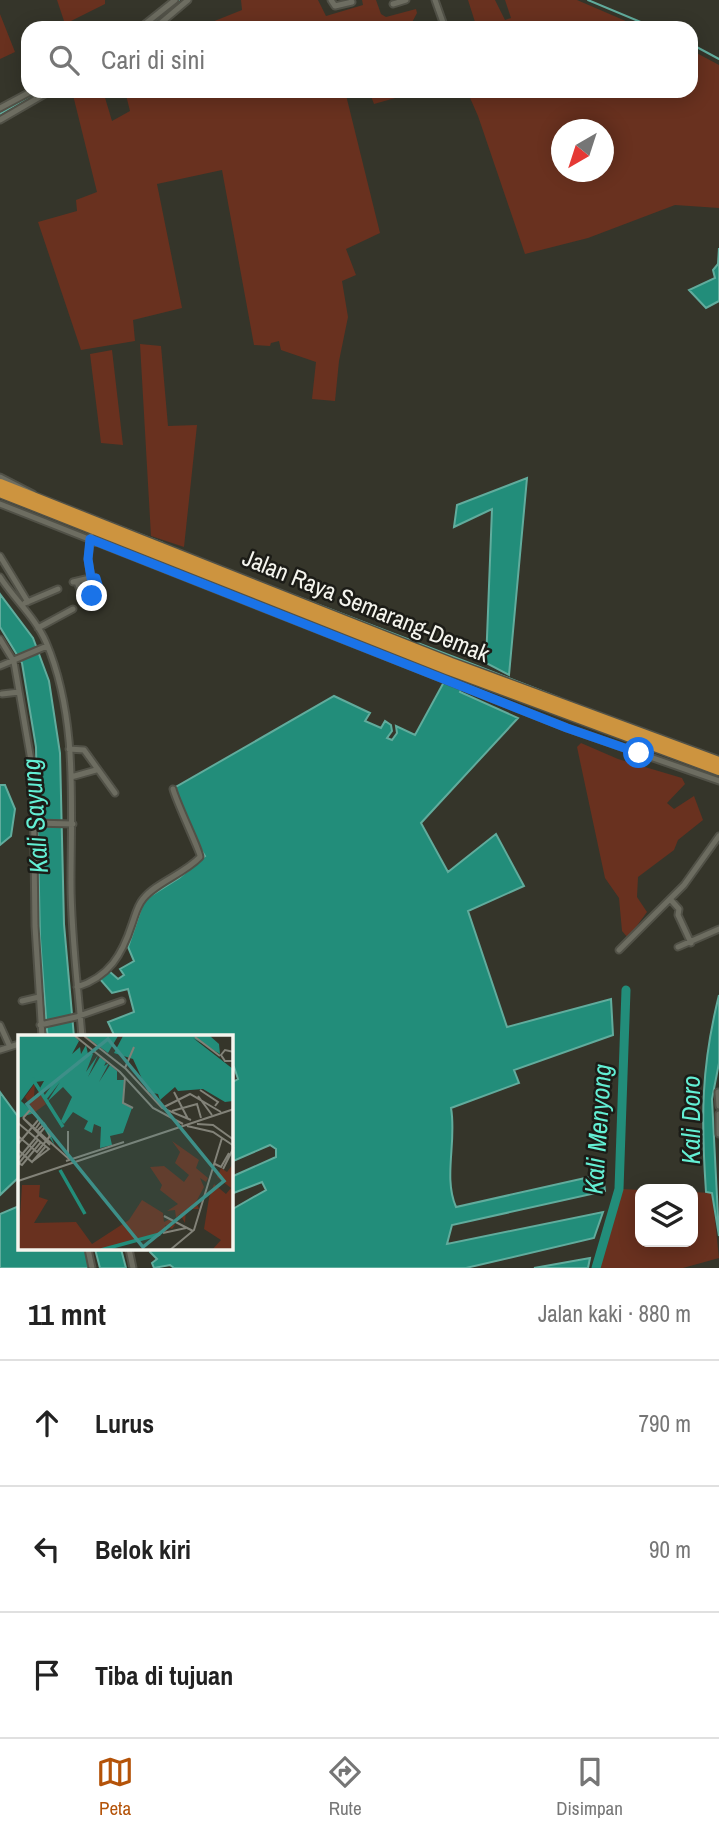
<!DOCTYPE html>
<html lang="id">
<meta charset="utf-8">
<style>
:root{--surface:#fff;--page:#f2f2f2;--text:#222;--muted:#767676;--line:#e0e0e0;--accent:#b45309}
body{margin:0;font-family:"Archivo Narrow",sans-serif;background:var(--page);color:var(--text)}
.controls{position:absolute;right:21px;bottom:21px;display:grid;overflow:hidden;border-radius:14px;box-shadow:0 4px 18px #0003}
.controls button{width:63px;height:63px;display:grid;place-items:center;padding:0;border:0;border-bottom:2px solid var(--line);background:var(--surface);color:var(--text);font:35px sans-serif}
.compass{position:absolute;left:551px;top:119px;width:63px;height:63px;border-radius:50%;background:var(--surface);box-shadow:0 4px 18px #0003;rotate:219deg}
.stop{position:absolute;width:21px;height:21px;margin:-16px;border:5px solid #1a73e8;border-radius:50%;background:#fff}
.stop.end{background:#1a73e8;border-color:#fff;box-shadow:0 2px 7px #0008}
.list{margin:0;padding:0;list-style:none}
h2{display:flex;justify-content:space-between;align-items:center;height:91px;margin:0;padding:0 28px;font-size:30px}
h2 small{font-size:23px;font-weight:400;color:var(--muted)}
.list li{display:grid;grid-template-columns:46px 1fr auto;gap:21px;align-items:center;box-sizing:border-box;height:126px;padding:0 28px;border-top:2px solid var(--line)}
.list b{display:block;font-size:26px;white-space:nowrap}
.list em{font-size:23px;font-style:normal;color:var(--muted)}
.icon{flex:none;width:38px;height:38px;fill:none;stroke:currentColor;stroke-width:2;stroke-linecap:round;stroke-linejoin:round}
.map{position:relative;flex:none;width:719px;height:1268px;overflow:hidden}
.search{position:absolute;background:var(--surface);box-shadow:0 4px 18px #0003;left:21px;right:21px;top:21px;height:77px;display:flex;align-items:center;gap:18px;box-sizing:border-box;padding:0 24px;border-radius:21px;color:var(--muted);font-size:26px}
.sheet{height:469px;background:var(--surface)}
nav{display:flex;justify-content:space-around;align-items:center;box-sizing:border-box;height:98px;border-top:2px solid var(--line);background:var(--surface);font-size:19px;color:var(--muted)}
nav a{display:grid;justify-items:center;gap:4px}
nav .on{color:var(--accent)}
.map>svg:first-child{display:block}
.green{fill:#69311f;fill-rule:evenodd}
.water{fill:#228d7a;stroke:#61ac9d;stroke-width:2}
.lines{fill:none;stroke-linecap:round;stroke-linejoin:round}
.stream{stroke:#61ac9d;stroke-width:2}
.river{stroke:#228d7a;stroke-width:9}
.street-casing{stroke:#515147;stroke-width:9}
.highway-casing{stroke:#515147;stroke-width:13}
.street{stroke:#6d6d61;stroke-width:5}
.highway{stroke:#cd943f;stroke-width:10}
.route{stroke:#1a73e8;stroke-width:9}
.labels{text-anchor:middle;stroke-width:5;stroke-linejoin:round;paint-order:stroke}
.street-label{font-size:24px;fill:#f5f5ee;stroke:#1c1c17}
.water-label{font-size:26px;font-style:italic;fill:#63efd4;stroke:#1c1c17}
.inset-river{fill:none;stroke:#228d7a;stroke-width:3.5}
.inset-road{fill:none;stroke:#828278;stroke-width:2}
.view{fill:#3d8f88;fill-opacity:0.15;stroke:#3d8f88;stroke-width:3.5}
.inset-edge{fill:none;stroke:#f5f5ee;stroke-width:3.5}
</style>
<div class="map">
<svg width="719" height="1268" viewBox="0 0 719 1268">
<rect width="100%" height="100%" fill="#35352a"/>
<path class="green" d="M57,0H105V4L65,24Z
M241,0H318L326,16L363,5L362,0H376L381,14L386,17L416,9L417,13L409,28H197L242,10Z
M468,0H495L505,20L511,18L505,0H577L642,28H459L475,22Z
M0,14L15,52L0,59Z
M691,50L719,65V208L675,205L588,238L525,254L478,116L467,91H691ZM562,130H604V172H562Z
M72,91H103L112,121L130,111L125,91H345L380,233L346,249L356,275L342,281L348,317L339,361L335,401L312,399L316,362L281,350L279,341L271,343L270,346L254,345L222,170L157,184L182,308L133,320L135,341L81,350L38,222L77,211L76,200L97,192Z
M369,91H420L374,104Z
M140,344L161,346L168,426L197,425L184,547L151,536Z
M112,350L123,445L101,443L90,354Z
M581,743L618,759L682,778L685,784L667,803L674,809L694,796L703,820L678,840L674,850L638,877L637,897L647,912L628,938L622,931L619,898L605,878L577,747Z
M622,1189L640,1190V1242H693V1192L712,1193L719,1258L683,1268H599Z"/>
<path class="water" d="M719,248V301L706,308L689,290L715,278L713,270L718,264Z
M527,478L509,675L486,663L492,509L454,527L457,505Z
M0,594L33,638L49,681L60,753L64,924L74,1037H48L47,1031L40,938L36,747L22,663L0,627Z
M445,680L462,687L460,692L518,718L421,823L448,872L496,834L524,886L468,911L507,1027L611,999L613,1035L514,1070L519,1083L451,1108C457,1141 443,1177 456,1207L603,1174L605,1191L452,1225L447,1244L603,1212L594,1238L466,1268H174L170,1265L154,1268L152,1263L157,1259L150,1252L151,1249H231V1210L266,1190L262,1182L231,1194V1177L276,1157V1149L270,1145L231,1162V1083L238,1079L234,1067L231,1068V1037H115L108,1022L134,1012L128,989L112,993L99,978L109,971L118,979L124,975L120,969L134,961L128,947L144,900L179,878L205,856L191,834L174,788L334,696L370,713L365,721L381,728L385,721L391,725L392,731L387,738L392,740L397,733L396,726L415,735Z
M0,785H5L15,809L11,836L0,845Z
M719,995V1063L712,1099L719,1236L712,1193L706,1192C701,1118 701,1067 719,995Z
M0,1092L19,1118V1177L0,1195Z
M19,1206V1249H85L90,1268H0V1214Z
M95,1249H121L126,1268H100Z
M590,1258L588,1268H534Z"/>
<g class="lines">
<path class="stream" d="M588,0L655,28
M146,28L179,0
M691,44L719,59
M0,114L39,91
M34,493L163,543
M213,564L560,698
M710,754L719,757"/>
<path class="river" d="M596,1268L619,1189L626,990"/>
<g class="street-casing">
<path id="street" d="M331,0L335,6L352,2
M435,0L445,28
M393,4L406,0
M140,28L175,0
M155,28L188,0
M0,108L32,91
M0,120L50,91
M0,477L33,494
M0,504L567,728L719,781
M0,556L28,602
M0,577C14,599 35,617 46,642C78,717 71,803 71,883C71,935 78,986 82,1037
M91,578L88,559L91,536
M73,582L94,577L98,591L83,598L77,582
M25,603L58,589
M38,628L73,609
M0,639L14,662L33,772L35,926L42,1037
M0,666L47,646
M2,694L19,692
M69,749L84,750L115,793
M71,777L96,770
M34,823L73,824
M670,899L679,909L678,915L691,943
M678,947L719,929
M619,950L684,885L719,836
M77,987C109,977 122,955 132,924C135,916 137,906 143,899C155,883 184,874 200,857C201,853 176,802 173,789
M22,1001L39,997
M0,1025L10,1047
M40,1025L76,1017L122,1001
M0,1050L19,1044
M718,1092L719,1106
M719,1114V1134
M88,1249L92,1268
M129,1249L133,1268"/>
</g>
<g class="highway-casing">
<path id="highway" d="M0,484L451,663L719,762
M0,492L447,669L719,770"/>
</g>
<use href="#street" class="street"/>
<use href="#highway" class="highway"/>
</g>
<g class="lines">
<path class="route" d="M92,596L99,588L96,578H91L88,559L90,539L567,728L639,753"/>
</g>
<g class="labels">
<g class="street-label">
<text transform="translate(366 606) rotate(22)" y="8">Jalan Raya Semarang-Demak</text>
</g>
<g class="water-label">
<text transform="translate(35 816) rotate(-94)" y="9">Kali Sayung</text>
<text transform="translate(691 1120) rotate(-90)" y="9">Kali Doro</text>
<text transform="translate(598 1129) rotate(-86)" y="9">Kali Menyong</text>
</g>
</g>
<g transform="translate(18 1035)">
<rect width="215" height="215" fill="#35352a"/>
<path d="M17,48L16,62L21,56L28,69L17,77L7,62ZM154,106L181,125L178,133L190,143L188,147L182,143L186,152L178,167L181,174H168L167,188L162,179L158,183L157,175L149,176L160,169L142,155L144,150L132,132L146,131L166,147L171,140L157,128L162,117ZM215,129V215H194L203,205L186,194L191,163L196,149L208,159L213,153L199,142L203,133L209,137ZM4,150H22L21,162L30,165L16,188L58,187L74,209L111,185L124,165L145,178L146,187L152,184L157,190L154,194L147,190L149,196L79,215H0Z" fill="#69311f"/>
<path d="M0,1H57L61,6L54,19L62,12L63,19L68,10L70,19H75L68,37L80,20L70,42L82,22L88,27L86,31L91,28L81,47L92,30L99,36V45H106L105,68L114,73L105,98L92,101L94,110L82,113L83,92L76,89L74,98L66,94L70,86L55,77L46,89L43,86L54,62L45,52L29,67L42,47L28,65L26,61L39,43L25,58L22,53L26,46L17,47L3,66L28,89L37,111L16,78L0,83ZM67,1H100L90,18ZM105,1H192L201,9L202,19L175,3L215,34V66L207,67L185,54L160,56L157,52L142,65L140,59L130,57L115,24L96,18Z" fill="#228d7a"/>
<path class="inset-river" d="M14,43L45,92M42,135L67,179M83,215L142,199"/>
<path class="inset-road" d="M57,1L102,37L135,73L165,89M66,1L108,34L144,73L173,85M177,2L202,21M216,17L207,15L203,20L207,26H216M107,33L116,12M107,42L105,68L115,73M182,55L200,67L197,71M156,57L170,84M180,61L194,80M144,73L172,59L203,77M154,76L179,69L183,83M5,83L51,124M5,83L32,110M5,83L12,75L23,86L18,93M0,88L31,114L15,126M179,89L195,90L216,105M169,91L195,97L216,111M0,101L19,117L32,101L26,89L20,95M0,109L21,84M0,115L14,127L28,111M50,122V96M0,124L27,92M48,126L106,107M0,128L4,130L23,107M1,128L20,105M197,129L203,132L211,118M205,134L216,112M0,146L216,74M146,181L175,196M145,198L168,193M152,215L176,195L204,103"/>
<path class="view" d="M90,4L206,146L125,212L9,69Z"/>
<rect width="215" height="215" class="inset-edge"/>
</g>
</svg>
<div class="controls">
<button><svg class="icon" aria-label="layers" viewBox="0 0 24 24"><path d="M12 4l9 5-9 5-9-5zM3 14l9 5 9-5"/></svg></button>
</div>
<svg class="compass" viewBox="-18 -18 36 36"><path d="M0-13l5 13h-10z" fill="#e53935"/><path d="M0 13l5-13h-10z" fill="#767676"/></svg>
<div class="stop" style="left:639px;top:753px"></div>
<div class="stop end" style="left:92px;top:596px"></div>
<div class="search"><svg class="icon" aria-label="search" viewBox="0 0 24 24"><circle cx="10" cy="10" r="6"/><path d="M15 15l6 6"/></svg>Cari di sini</div>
</div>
<section class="sheet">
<h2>11 mnt<small>Jalan kaki · 880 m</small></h2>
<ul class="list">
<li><svg class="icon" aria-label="ahead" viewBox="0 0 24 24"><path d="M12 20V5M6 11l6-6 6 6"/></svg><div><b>Lurus</b></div><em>790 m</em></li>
<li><svg class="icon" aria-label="left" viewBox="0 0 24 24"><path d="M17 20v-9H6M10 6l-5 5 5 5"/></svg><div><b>Belok kiri</b></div><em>90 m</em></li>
<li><svg class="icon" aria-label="arrive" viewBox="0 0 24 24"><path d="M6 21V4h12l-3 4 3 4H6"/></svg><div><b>Tiba di tujuan</b></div></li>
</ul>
</section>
<nav>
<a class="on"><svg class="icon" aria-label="map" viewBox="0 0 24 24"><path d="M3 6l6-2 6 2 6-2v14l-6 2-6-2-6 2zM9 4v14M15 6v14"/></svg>Peta</a>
<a><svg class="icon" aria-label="directions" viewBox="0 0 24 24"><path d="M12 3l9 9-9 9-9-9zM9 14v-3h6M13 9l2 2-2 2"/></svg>Rute</a>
<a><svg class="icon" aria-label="saved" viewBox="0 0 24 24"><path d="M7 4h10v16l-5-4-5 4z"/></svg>Disimpan</a>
</nav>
